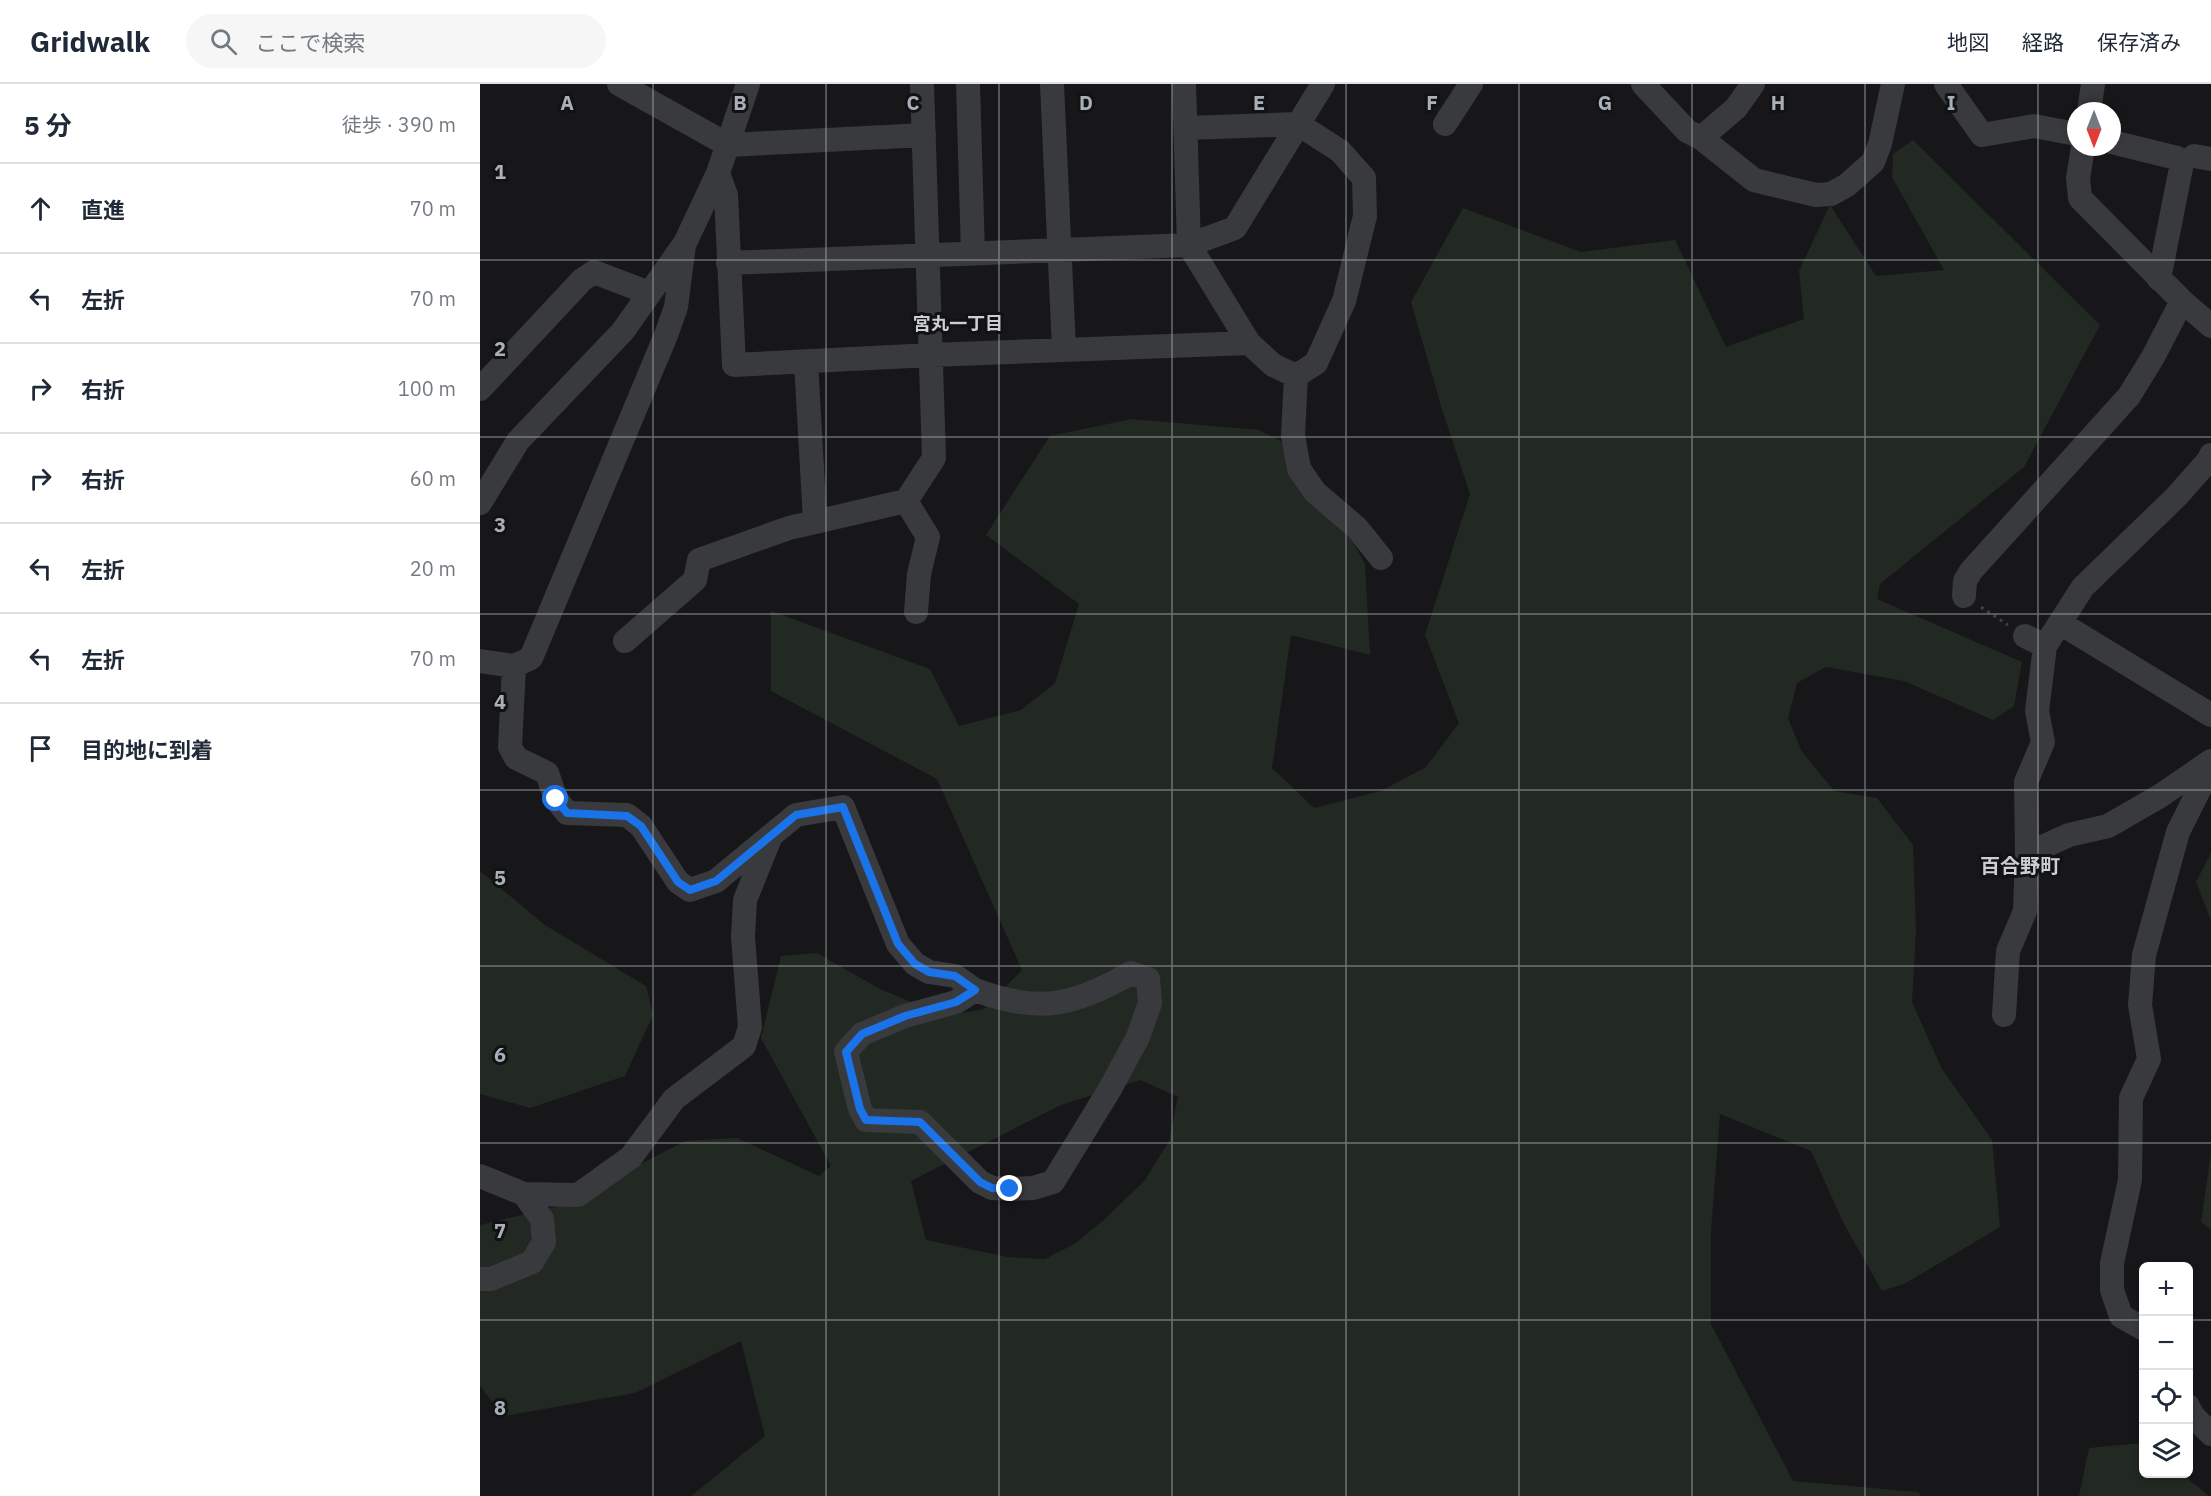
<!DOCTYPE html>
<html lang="ja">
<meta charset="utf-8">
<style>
:root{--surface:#fff;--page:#f6f6f7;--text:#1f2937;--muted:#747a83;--line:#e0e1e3}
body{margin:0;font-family:"IBM Plex Sans","Noto Sans JP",sans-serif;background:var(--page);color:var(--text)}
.controls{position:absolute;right:18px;bottom:18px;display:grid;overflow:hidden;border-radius:9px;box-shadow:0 3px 9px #0003}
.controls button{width:54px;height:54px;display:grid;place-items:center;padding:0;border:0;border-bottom:2px solid var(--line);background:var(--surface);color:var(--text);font:30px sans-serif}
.compass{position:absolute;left:1587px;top:18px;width:54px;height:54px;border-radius:50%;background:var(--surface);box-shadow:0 3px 9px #0003;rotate:180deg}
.stop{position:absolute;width:18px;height:18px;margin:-14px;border:4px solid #1a73e8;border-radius:50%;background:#fff}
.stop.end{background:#1a73e8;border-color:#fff;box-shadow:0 2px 6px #0008}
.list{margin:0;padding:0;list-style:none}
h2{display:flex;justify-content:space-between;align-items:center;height:78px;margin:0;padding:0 24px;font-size:26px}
h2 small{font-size:20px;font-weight:400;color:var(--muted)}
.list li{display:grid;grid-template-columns:39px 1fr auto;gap:18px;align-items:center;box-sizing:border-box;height:90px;padding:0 24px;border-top:2px solid var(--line)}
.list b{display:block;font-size:22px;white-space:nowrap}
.list em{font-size:20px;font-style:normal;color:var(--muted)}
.icon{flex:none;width:33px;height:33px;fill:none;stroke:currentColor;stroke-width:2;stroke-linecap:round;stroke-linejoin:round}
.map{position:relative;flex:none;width:1731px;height:1412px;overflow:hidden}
header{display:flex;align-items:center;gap:36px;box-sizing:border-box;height:84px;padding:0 30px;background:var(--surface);border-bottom:2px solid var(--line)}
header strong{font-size:28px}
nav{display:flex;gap:33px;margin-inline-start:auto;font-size:21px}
.search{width:420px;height:54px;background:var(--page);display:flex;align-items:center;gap:15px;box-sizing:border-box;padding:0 21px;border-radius:33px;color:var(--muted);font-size:22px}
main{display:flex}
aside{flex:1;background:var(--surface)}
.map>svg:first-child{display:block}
.green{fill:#222922;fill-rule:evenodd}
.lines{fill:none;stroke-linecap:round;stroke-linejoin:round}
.path{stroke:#3f4145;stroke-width:3;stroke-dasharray:3 4.5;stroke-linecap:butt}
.minor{stroke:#393a3e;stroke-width:24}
.route{stroke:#1a73e8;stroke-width:8}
.grid{fill:none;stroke:#aab0b8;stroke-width:1.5;stroke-opacity:0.55}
.labels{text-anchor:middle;stroke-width:6;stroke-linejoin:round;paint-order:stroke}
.neighbourhood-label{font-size:18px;font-weight:bold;fill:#cbcfd4;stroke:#121214}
.quarter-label{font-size:20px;font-weight:bold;fill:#cbcfd4;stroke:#121214}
.grid-label{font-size:20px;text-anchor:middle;font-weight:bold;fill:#aab0b8;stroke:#121214;stroke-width:6;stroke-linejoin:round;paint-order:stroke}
</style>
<header>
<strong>Gridwalk</strong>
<div class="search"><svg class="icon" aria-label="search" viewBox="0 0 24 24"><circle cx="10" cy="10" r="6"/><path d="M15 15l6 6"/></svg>ここで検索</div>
<nav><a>地図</a><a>経路</a><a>保存済み</a></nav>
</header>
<main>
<aside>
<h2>5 分<small>徒歩 · 390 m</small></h2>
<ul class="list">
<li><svg class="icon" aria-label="ahead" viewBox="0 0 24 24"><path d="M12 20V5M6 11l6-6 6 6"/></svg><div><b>直進</b></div><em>70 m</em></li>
<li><svg class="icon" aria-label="left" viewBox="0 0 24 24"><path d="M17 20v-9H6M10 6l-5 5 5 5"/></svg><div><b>左折</b></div><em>70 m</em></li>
<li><svg class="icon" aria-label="right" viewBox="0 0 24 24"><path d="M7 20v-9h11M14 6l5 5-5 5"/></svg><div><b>右折</b></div><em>100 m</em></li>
<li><svg class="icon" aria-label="right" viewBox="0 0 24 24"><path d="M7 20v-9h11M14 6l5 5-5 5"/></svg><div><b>右折</b></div><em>60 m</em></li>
<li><svg class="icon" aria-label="left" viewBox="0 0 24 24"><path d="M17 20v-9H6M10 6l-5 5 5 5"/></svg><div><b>左折</b></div><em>20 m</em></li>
<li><svg class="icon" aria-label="left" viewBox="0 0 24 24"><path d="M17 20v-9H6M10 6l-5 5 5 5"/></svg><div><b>左折</b></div><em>70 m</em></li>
<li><svg class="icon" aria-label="arrive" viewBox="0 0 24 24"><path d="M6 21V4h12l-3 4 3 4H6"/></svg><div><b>目的地に到着</b></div></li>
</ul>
</aside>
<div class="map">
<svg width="1731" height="1412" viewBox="0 0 1731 1412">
<rect width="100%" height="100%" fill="#171719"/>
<path class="green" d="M1433,56L1620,241L1544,383L1400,500L1397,515L1542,578L1534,622L1513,636L1424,597L1346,583L1317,599L1308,634L1321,666L1354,707L1397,714L1433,761L1436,846L1432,918L1462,985L1512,1056L1520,1143L1426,1199L1402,1207L1363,1138L1331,1067L1240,1030L1231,1147V1240L1313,1397L1438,1408L1441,1412H211L285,1352L261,1257L155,1309L24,1332L0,1302V1141L79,1122L205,1057L257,1054L339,1092L351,1082L281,954L301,872L337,869L400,905L465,932L504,925L542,886L457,695L291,607V527L450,585L479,642L541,626L575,599L599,520L506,451L570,352L652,335L779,346L825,369L885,480L890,571L811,551L792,684L834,724L901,707L946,683L979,639L945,551L990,410L961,322L931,218L983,124L1101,168L1195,156L1246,263L1324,235L1319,187L1350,121L1396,192L1464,186L1412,93L1413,70ZM660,996L698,1013L689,1057L665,1096L625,1135L596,1159L565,1175L528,1173L446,1156L431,1097L581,1021Z
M1731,769V836L1716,798Z
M0,787L65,841L166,902L173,931L145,992L50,1024L0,1010Z
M1731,1068V1146L1721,1138Z
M1663,1359L1664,1390H1702L1729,1412H1599L1609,1364Z"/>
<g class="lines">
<path class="path" d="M1501,523L1528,541"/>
<path class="minor" d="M139,0L248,61L444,51
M488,0L493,170
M572,0L584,266
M704,0L709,161L769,259L793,281L816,292L836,279L864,217L885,132L884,94L860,67L818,40L706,44
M1163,0L1207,47L1221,54L1274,96L1336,111L1351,110L1367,101L1393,78L1400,60L1413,0
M1466,0L1502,51L1554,42L1596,50
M1609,27L1613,0
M965,40L991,0
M1221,54L1256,24L1273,0
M1632,58L1697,74L1702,79L1679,195
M1603,63L1598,94L1600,114L1702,217L1731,242
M1714,72L1731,75
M238,89L246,111L254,281L451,271L769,259
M248,179L709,161L755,144L843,0
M326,278L335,437
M816,292L813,351L819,385L835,408L877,444L901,474
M0,305L102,196L114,188L169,209
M426,417L448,453L439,490L436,528
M0,419L38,357L143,247L205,159L238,89L268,0
M1484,512L1485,497L1491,487L1649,312L1673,273L1702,217
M1580,539L1731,631
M1545,552L1565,562
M145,557L215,496L219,476L309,444L426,417L454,374L442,0
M0,577L34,582L51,574L186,251L196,223L204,161
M34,582L30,663L36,674L67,689L76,715L87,729L147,731L161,742L198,798L210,806L236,797L316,731L363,723L418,860L435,880L449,888L475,892L495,906
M1547,770L1589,751L1628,742L1680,712L1731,677
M651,889L668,895L670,919L658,953L630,1005L573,1098L553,1104L530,1105L512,1104L500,1098L440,1038L386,1036L380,1025L366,968L382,950L425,932L476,918L495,906C560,930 592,922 651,889Z
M1524,931L1528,867L1545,827L1547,770L1546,698L1563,658L1557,627L1565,562L1603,503L1696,413L1728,377L1731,371
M0,1092L44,1110L98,1111L151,1073L194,1015L264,962L270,943L263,853L265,816L290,754
M0,1195H11L52,1178L64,1158L62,1135L44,1110
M1664,1245L1641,1232L1632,1206V1179L1650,1096L1651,1014L1669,975L1660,921L1664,871L1698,748L1731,682
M1708,1322L1713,1332L1731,1350"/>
</g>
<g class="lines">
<path class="route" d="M76,715L87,729L147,732L161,742L198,798L210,806L236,797L316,731L363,723L418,860L435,880L449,888L475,892L495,906L476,918L425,932L382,950L366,968L380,1025L386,1036L440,1038L500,1098L512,1104L530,1105"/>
</g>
<path class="grid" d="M173,0V1412M346,0V1412M519,0V1412M692,0V1412M866,0V1412M1039,0V1412M1212,0V1412M1385,0V1412M1558,0V1412M0,176H1731M0,353H1731M0,530H1731M0,706H1731M0,882H1731M0,1059H1731M0,1236H1664M1708,1236H1731"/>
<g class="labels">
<g class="neighbourhood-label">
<text x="478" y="246">宮丸一丁目</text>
</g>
<g class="quarter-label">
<text x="1540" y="789">百合野町</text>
</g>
</g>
<g class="grid-label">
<text x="87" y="26">A</text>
<text x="260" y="26">B</text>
<text x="433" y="26">C</text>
<text x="606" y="26">D</text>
<text x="779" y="26">E</text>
<text x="952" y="26">F</text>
<text x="1125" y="26">G</text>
<text x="1298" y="26">H</text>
<text x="1471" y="26">I</text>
<text x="20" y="95">1</text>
<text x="20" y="272">2</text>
<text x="20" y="448">3</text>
<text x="20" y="625">4</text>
<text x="20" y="801">5</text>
<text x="20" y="978">6</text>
<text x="20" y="1154">7</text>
<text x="20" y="1331">8</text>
</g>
</svg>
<div class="controls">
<button>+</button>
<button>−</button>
<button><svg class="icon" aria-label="locate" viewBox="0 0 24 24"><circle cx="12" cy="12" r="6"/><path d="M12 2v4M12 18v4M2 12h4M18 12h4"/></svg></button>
<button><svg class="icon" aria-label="layers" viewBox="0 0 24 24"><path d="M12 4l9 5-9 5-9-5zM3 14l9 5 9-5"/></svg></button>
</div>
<svg class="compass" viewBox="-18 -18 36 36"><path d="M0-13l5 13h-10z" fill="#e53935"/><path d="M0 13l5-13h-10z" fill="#747a83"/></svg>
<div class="stop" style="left:76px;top:715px"></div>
<div class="stop end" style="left:530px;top:1105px"></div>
</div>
</main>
